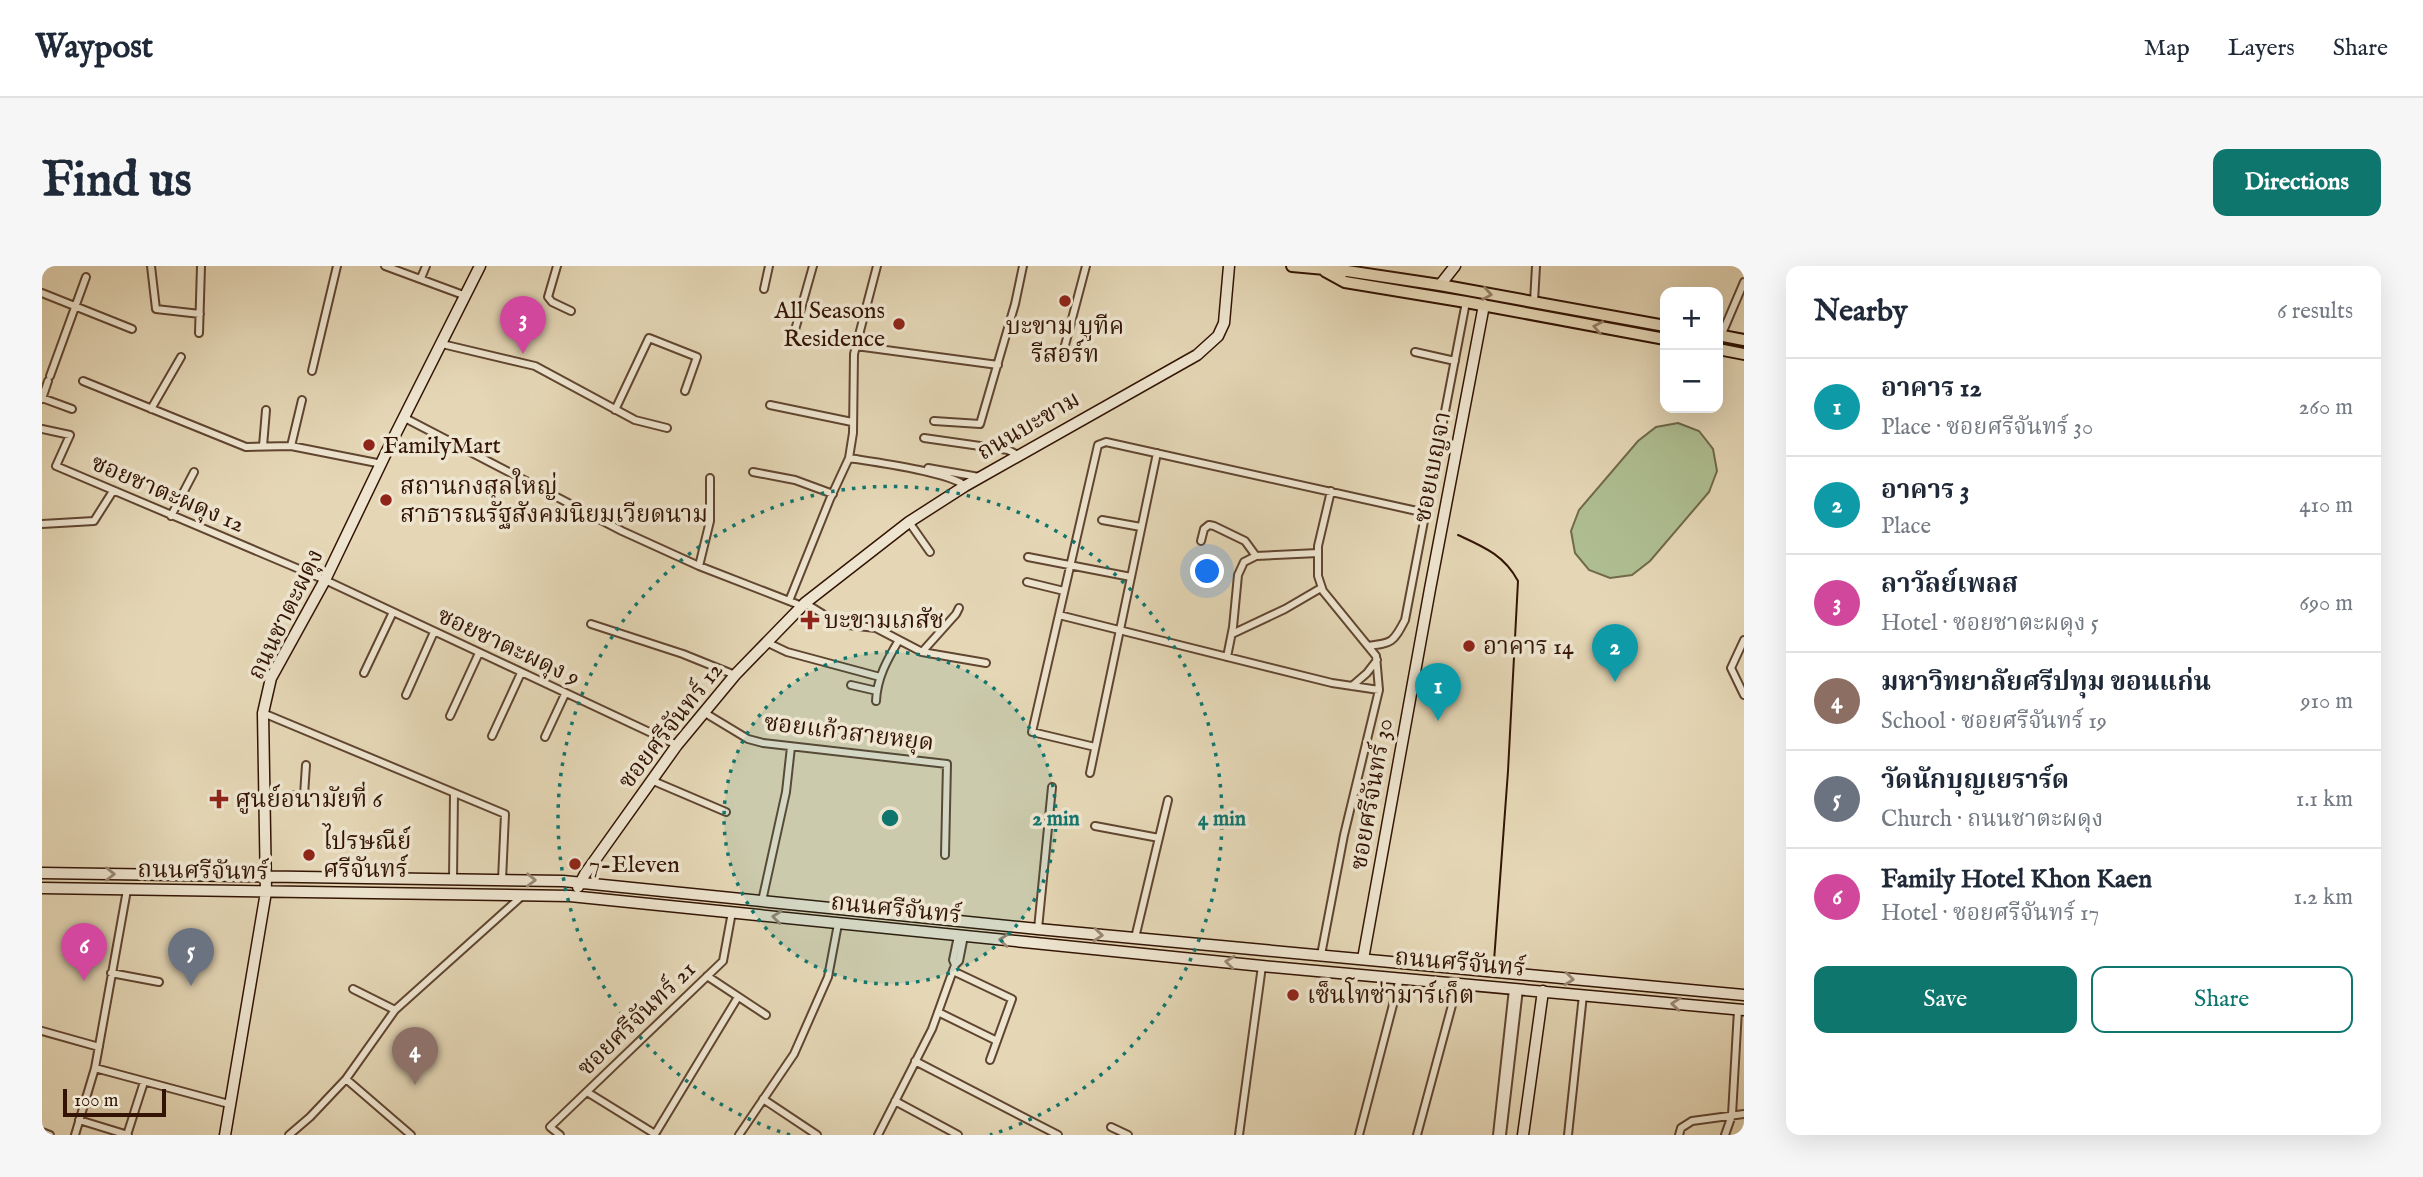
<!DOCTYPE html>
<meta charset="utf-8">
<style>
:root{--surface:#fff;--page:#f6f6f7;--text:#1f2937;--muted:#747a83;--line:#e0e1e3;--accent:#0f766e}
body{margin:0;font-family:"IM FELL English","Noto Serif Thai",serif;background:var(--page);color:var(--text)}
.controls{position:absolute;right:21px;top:21px;display:grid;overflow:hidden;border-radius:14px;box-shadow:0 7px 28px #0002}
.controls button{width:63px;height:63px;display:grid;place-items:center;padding:0;border:0;border-bottom:2px solid var(--line);background:var(--surface);color:var(--text);font:35px sans-serif}
.scale{position:absolute;left:21px;bottom:18px;width:103px;box-sizing:border-box;padding-left:7px;border:4px solid #331404;border-top:0;font-size:19px;line-height:24px;white-space:nowrap;color:#331404;-webkit-text-stroke:5px #eee5d0;paint-order:stroke}
.you{position:absolute;left:1166px;top:306px;width:24px;height:24px;margin:-18px;border:5px solid #fff;border-radius:50%;background:#1a73e8;box-shadow:0 0 0 10px #1a73e833}
.badge{display:grid;place-items:center;width:46px;height:46px;border-radius:50%;background:var(--accent);color:#fff;font-size:23px;font-weight:700}
.pin{position:absolute;translate:-50% -58px;filter:drop-shadow(0 2px 4px #0008)}
.pin::after{content:'';position:absolute;top:37px;width:24px;height:21px;background:inherit;clip-path:polygon(0 0,100% 0,50% 100%)}
.list{margin:0;padding:0;list-style:none}
h2{display:flex;justify-content:space-between;align-items:center;height:91px;margin:0;padding:0 28px;font-size:30px}
h2 small{font-size:23px;font-weight:400;color:var(--muted)}
.list li{display:grid;grid-template-columns:46px 1fr auto;gap:21px;align-items:center;box-sizing:border-box;height:98px;padding:0 28px;border-top:2px solid var(--line)}
.list b{display:block;font-size:26px;white-space:nowrap}
.list p{margin:0;font-size:23px;white-space:nowrap;color:var(--muted)}
.list em{font-size:23px;font-style:normal;color:var(--muted)}
.actions{display:flex;gap:14px;padding:21px 28px}
.actions a{flex:1;padding:16px 0;border:2px solid var(--accent);border-radius:14px;text-align:center;font-size:24px;color:var(--accent)}
.actions .main{background:var(--accent);color:#fff}
.map{position:relative;flex:none;width:1702px;height:869px;overflow:hidden;border-radius:14px}
header{display:flex;align-items:center;gap:42px;box-sizing:border-box;height:98px;padding:0 35px;background:var(--surface);border-bottom:2px solid var(--line)}
header strong{font-size:33px}
nav{display:flex;gap:38px;margin-inline-start:auto;font-size:24px}
.intro{display:flex;align-items:center;justify-content:space-between;box-sizing:border-box;height:168px;padding:0 42px}
h1{margin:0;font-size:49px}
.button{padding:18px 32px;border-radius:14px;background:var(--accent);color:#fff;font-size:24px;font-weight:700}
main{display:flex;gap:42px;padding:0 42px}
aside{flex:1;background:var(--surface);border-radius:14px;box-shadow:0 7px 28px #0002}
.map>svg:first-child{display:block}
.green{fill:#afbf92;stroke:#716a4b;stroke-width:2}
.lines{fill:none;stroke-linecap:round;stroke-linejoin:round}
.street-casing{stroke:#604530;stroke-width:10}
.secondary-casing{stroke:#331404;stroke-width:13}
.primary-casing{stroke:#331404;stroke-width:14}
.street{stroke:#eee5d0;stroke-width:6}
.secondary{stroke:#eee5d0;stroke-width:10}
.primary{stroke:#e5d7b6;stroke-width:10}
.tram{stroke:#331404;stroke-width:2}
.oneway{stroke:#957f66}
.oneway2{stroke:#9a8774}
.ring{fill:none;stroke:#0f766e;stroke-width:3.5;stroke-dasharray:3.5 7}
.poi-dot{fill:#8f2418;stroke:#eee5d0;stroke-width:2.5}
.labels{text-anchor:middle;stroke-width:7;stroke-linejoin:round;paint-order:stroke}
.poi-label{font-size:24px;fill:#331404;stroke:#eee5d0;text-anchor:start}
.street-label{font-size:24px;fill:#331404;stroke:#eee5d0}
.centre{fill:#0f766e;stroke:#eee5d0;stroke-width:3.5}
.ring-label{font-size:21px;text-anchor:middle;font-weight:bold;fill:#0f766e;stroke:#eee5d0;stroke-width:7;stroke-linejoin:round;paint-order:stroke}
</style>
<header>
<strong>Waypost</strong>
<nav><a>Map</a><a>Layers</a><a>Share</a></nav>
</header>
<div class="intro"><h1>Find us</h1><a class="button">Directions</a></div>
<main>
<div class="map">
<svg width="1702" height="869" viewBox="0 0 1702 869">
<rect width="100%" height="100%" fill="#e5d7b6"/>
<filter id="stains"><feTurbulence type="fractalNoise" baseFrequency=".00286" numOctaves="4"/><feColorMatrix values="0 0 0 0 .2 0 0 0 0 .09 0 0 0 0 .02 0 0 0 .5 -.17"/></filter>
<radialGradient id="worn" r=".72"><stop offset=".6" stop-color="#630" stop-opacity="0"/><stop offset="1" stop-color="#630" stop-opacity=".3"/></radialGradient>
<path class="green" d="M1636,157L1657,165L1671,183L1675,205L1667,226L1608,295L1590,309L1568,312L1547,304L1533,287L1529,265L1537,244L1596,175L1614,161Z"/>
<g class="lines">
<g class="street-casing">
<path id="street" d="M109,0L114,43L158,48
M343,0L424,30
M515,0L506,31L510,36L529,45
M379,12L384,0
M722,23L727,0
M0,27L90,63
M1492,36L1494,0
M753,64L771,0
M157,67L159,0
M1679,70L1702,16
M400,78L493,100L593,154L625,162
M814,80L956,99
M1022,83L1044,0
M1373,86L1413,95
M270,105L295,0
M8,110L44,11
M41,115L204,181L249,180L340,198
M0,132L30,143
M0,133L6,115
M728,139L810,156
M109,143L139,91
M573,144L607,72L655,91L643,125
M361,151L580,265L657,300L760,340
M892,155L938,158L973,38L981,0
M0,163L28,169L14,200L283,314L635,479
M882,172L966,184L976,189
M221,180L224,144
M249,180L260,134
M807,192C832,196 908,206 923,220
M886,202L937,211
M711,206L753,214L791,228
M129,250L152,206
M1060,254L1099,261
M867,256L888,286
M0,258L52,255L71,225
M1159,275L1162,263L1167,259L1172,260L1203,275L1214,290
M986,291L1089,311
M657,300L668,255V212
M985,316L1022,325
M747,335L788,233L807,192L811,167L812,88L835,0
M763,337L797,358L834,362L880,386L944,397
M1017,349L1290,417L1337,424
M549,358L641,388L693,409
M1190,368L1243,343L1279,322
M1702,374L1689,402L1702,429
M724,376L745,386L838,411
M1326,380C1350,377 1351,377 1363,354L1424,36
M880,386L914,348L917,342
M1185,391L1191,361L1196,309L1202,296L1214,290L1276,287
M322,407L351,346
M809,419L835,425
M1310,420L1325,407L1335,394
M364,429L392,366
M834,435C835,412 845,394 857,374
M221,447L463,548L460,614
M663,447L706,473L721,477L905,498L903,589
M408,450L437,387
M450,470L479,407
M503,471L523,428
M1053,481L990,466L1056,179L1064,176L1384,247
M1048,507L1115,187
M609,514L684,546
M222,531L262,529L264,499
M1053,560L1117,572
M411,613L412,527
M720,635L744,526L749,481
M996,663L1010,521
M1093,672L1126,534
M1279,689L1302,569L1337,424L1334,390L1281,325L1276,310V280L1289,225
M913,699L911,694L916,670
M911,705L970,733L948,794
M69,707L117,716
M665,710L724,749
M311,723L353,744
M896,746L955,775
M0,765L57,781
M873,795L1016,869
M53,802L187,838
M304,813L369,869
M545,826L613,868L696,731
M721,833L775,869
M853,835L916,869
M37,854L86,869
M1069,861L1086,869
M0,866L8,869
M33,869L53,802L85,624
M85,869L102,816
M247,869L268,851L304,813L353,744L480,630
M518,869L508,861L681,695L690,646
M697,869L752,788L786,711L796,658
M836,869L890,763L913,699L917,695L922,670
M1197,869L1220,700
M1317,869L1358,712
M1375,869L1416,717
M1455,869L1471,723
M1460,869L1477,723
M1526,869L1541,729
M1637,869L1639,862L1650,855L1702,848
M1683,869L1690,849L1696,744"/>
</g>
<g class="secondary-casing">
<path id="secondary" d="M1398,19L1413,0
M0,607L521,615L996,663L1702,729
M536,621L543,608L635,479L693,409L763,337L867,256L923,220L1155,89L1176,70L1182,57L1187,0
M0,622L528,630L1220,700L1702,744
M1321,693L1388,323L1442,39
M183,869L224,626L221,447L229,412L283,314L345,185L438,0
M1481,869L1501,725"/>
</g>
<g class="primary-casing">
<path id="primary" d="M1250,0L1305,5L1398,19L1623,60
M1283,5L1303,16L1424,36L1623,73
M1676,69L1702,74
M1676,83L1702,88"/>
</g>
<use href="#street" class="street"/>
<use href="#secondary" class="secondary"/>
<use href="#primary" class="primary"/>
<path class="tram" d="M1416,269C1442,281 1462,289 1476,315L1466,505L1452,695"/>
</g>
<defs><path id="oneway-chevron" d="M-2-3.5L2.5 0L-2 3.5" fill="none" stroke-width="1.6" stroke-linecap="round" stroke-linejoin="round" transform="scale(1.75)"/></defs>
<g class="oneway">
<use href="#oneway-chevron" transform="translate(1445 28) rotate(10)"/>
<use href="#oneway-chevron" transform="translate(1556 61) rotate(-169)"/>
</g>
<g class="oneway2">
<use href="#oneway-chevron" transform="translate(68 608) rotate(1)"/>
<use href="#oneway-chevron" transform="translate(489 614) rotate(1)"/>
<use href="#oneway-chevron" transform="translate(735 651) rotate(-174)"/>
<use href="#oneway-chevron" transform="translate(1056 669) rotate(5)"/>
<use href="#oneway-chevron" transform="translate(962 674) rotate(-174)"/>
<use href="#oneway-chevron" transform="translate(1188 696) rotate(-174)"/>
<use href="#oneway-chevron" transform="translate(1527 713) rotate(6)"/>
<use href="#oneway-chevron" transform="translate(1634 738) rotate(-175)"/>
</g>
<circle cx="848" cy="552" r="166" fill="#0f766e" fill-opacity=".12"/>
<g class="ring">
<circle cx="848" cy="552" r="166"/>
<path d="M748 869A332 332 0 1 1 948 869"/>
</g>
<g class="poi-dot">
<circle cx="1023" cy="35" r="7"/>
<circle cx="857" cy="58" r="7"/>
<circle cx="327" cy="179" r="7"/>
<circle cx="344" cy="234" r="7"/>
<path d="M764.5 343.5h7v7h7v7h-7v7h-7v-7h-7v-7h7z"/>
<circle cx="1427" cy="380" r="7"/>
<path d="M173.5 522.5h7v7h7v7h-7v7h-7v-7h-7v-7h7z"/>
<circle cx="267" cy="589" r="7"/>
<circle cx="533" cy="598" r="7"/>
<circle cx="1251" cy="729" r="7"/>
</g>
<g class="labels">
<g class="poi-label">
<text x="843" y="52" text-anchor="end">All Seasons<tspan x="843" dy="28">Residence</tspan></text>
<text x="1023" y="68" text-anchor="middle">บะขาม บูทีค<tspan x="1023" dy="28">รีสอร์ท</tspan></text>
<text x="341" y="187">FamilyMart</text>
<text x="358" y="228">สถานกงสุลใหญ่<tspan x="358" dy="28">สาธารณรัฐสังคมนิยมเวียดนาม</tspan></text>
<text x="782" y="362">บะขามเภสัช</text>
<text x="1441" y="388">อาคาร 14</text>
<text x="193" y="541">ศูนย์อนามัยที่ 6</text>
<text x="281" y="583">ไปรษณีย์<tspan x="281" dy="28">ศรีจันทร์</tspan></text>
<text x="547" y="606">7-Eleven</text>
<text x="1265" y="737">เซ็นโทซ่ามาร์เก็ต</text>
</g>
<g class="street-label">
<text transform="translate(986 159) rotate(-30)" y="8">ถนนบะขาม</text>
<text transform="translate(1390 201) rotate(-79)" y="8">ซอยเบญจา</text>
<text transform="translate(126 227) rotate(23)" y="8">ซอยชาตะผดุง 12</text>
<text transform="translate(243 348) rotate(-64)" y="8">ถนนชาตะผดุง</text>
<text transform="translate(467 380) rotate(25)" y="8">ซอยชาตะผดุง 9</text>
<text transform="translate(628 459) rotate(-52)" y="8">ซอยศรีจันทร์ 12</text>
<text transform="translate(807 466) rotate(7)" y="8">ซอยแก้วสายหยุด</text>
<text transform="translate(1329 528) rotate(-80)" y="8">ซอยศรีจันทร์ 30</text>
<text transform="translate(161 604) rotate(1)" y="8">ถนนศรีจันทร์</text>
<text transform="translate(854 642) rotate(6)" y="8">ถนนศรีจันทร์</text>
<text transform="translate(1418 696) rotate(5)" y="8">ถนนศรีจันทร์</text>
<text transform="translate(594 752) rotate(-44)" y="8">ซอยศรีจันทร์ 21</text>
</g>
</g>
<circle cx="848" cy="552" r="10" class="centre"/>
<g class="ring-label">
<text x="1014" y="559">2 min</text>
<text x="1180" y="559">4 min</text>
</g>
<rect width="100%" height="100%" filter="url(#stains)"/>
<rect width="100%" height="100%" fill="url(#worn)"/>
</svg>
<div class="controls">
<button>+</button>
<button>−</button>
</div>
<div class="scale">100 m</div>
<div class="you"></div>
<div class="pin badge" style="left:1396px;top:455px;background:#0f9aa8">1</div>
<div class="pin badge" style="left:1573px;top:416px;background:#0f9aa8">2</div>
<div class="pin badge" style="left:481px;top:88px;background:#d1479c">3</div>
<div class="pin badge" style="left:373px;top:819px;background:#8d6e63">4</div>
<div class="pin badge" style="left:149px;top:720px;background:#6b7280">5</div>
<div class="pin badge" style="left:42px;top:715px;background:#d1479c">6</div>
</div>
<aside>
<h2>Nearby<small>6 results</small></h2>
<ul class="list">
<li><span class="badge" style="background:#0f9aa8">1</span><div><b>อาคาร 12</b><p>Place · ซอยศรีจันทร์ 30</p></div><em>260 m</em></li>
<li><span class="badge" style="background:#0f9aa8">2</span><div><b>อาคาร 3</b><p>Place</p></div><em>410 m</em></li>
<li><span class="badge" style="background:#d1479c">3</span><div><b>ลาวัลย์เพลส</b><p>Hotel · ซอยชาตะผดุง 5</p></div><em>690 m</em></li>
<li><span class="badge" style="background:#8d6e63">4</span><div><b>มหาวิทยาลัยศรีปทุม ขอนแก่น</b><p>School · ซอยศรีจันทร์ 19</p></div><em>910 m</em></li>
<li><span class="badge" style="background:#6b7280">5</span><div><b>วัดนักบุญเยราร์ด</b><p>Church · ถนนชาตะผดุง</p></div><em>1.1 km</em></li>
<li><span class="badge" style="background:#d1479c">6</span><div><b>Family Hotel Khon Kaen</b><p>Hotel · ซอยศรีจันทร์ 17</p></div><em>1.2 km</em></li>
</ul>
<div class="actions"><a class="main">Save</a><a>Share</a></div>
</aside>
</main>
